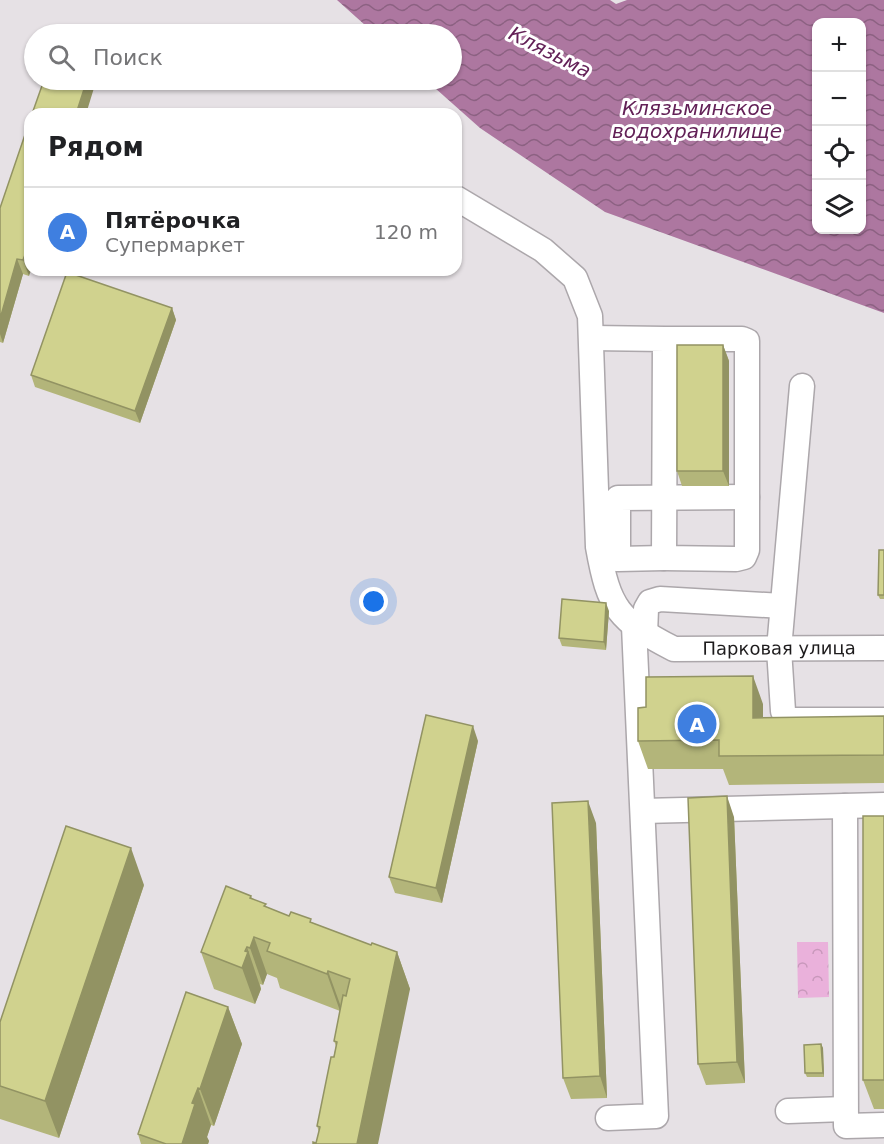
<!DOCTYPE html>
<html lang="ru">
<meta charset="utf-8">
<style>
:root{--surface:#fff;--page:#f2f2f2;--text:#202124;--muted:#757577;--line:#e0e0e0;--accent:#d93025}
body{margin:0;font-family:"DejaVu Sans",sans-serif;background:var(--page);color:var(--text)}
.controls{position:absolute;right:18px;top:18px;display:grid;overflow:hidden;border-radius:12px;box-shadow:0 2px 4px #0004}
.controls button{width:54px;height:54px;display:grid;place-items:center;padding:0;border:0;border-bottom:2px solid var(--line);background:var(--surface);color:var(--text);font:30px sans-serif}
.you{position:absolute;left:374px;top:602px;width:21px;height:21px;margin:-15px;border:4px solid #fff;border-radius:50%;background:#1a73e8;box-shadow:0 0 0 9px #1a73e833}
.badge{display:grid;place-items:center;width:39px;height:39px;border-radius:50%;background:var(--accent);color:#fff;font-size:20px;font-weight:700}
.pin{position:absolute;translate:-50% -50%;border:3px solid #fff;box-shadow:0 2px 6px #0006}
.list{margin:0;padding:0;list-style:none}
h2{display:flex;justify-content:space-between;align-items:center;height:78px;margin:0;padding:0 24px;font-size:26px}
h2 small{font-size:20px;font-weight:400;color:var(--muted)}
.list li{display:grid;grid-template-columns:39px 1fr auto;gap:18px;align-items:center;box-sizing:border-box;height:90px;padding:0 24px;border-top:2px solid var(--line)}
.list b{display:block;font-size:22px;white-space:nowrap}
.list p{margin:0;font-size:20px;white-space:nowrap;color:var(--muted)}
.list em{font-size:20px;font-style:normal;color:var(--muted)}
.icon{flex:none;width:33px;height:33px;fill:none;stroke:currentColor;stroke-width:2;stroke-linecap:round;stroke-linejoin:round}
.map{position:relative;flex:none;width:884px;height:1144px;overflow:hidden}
.search{position:absolute;background:var(--surface);box-shadow:0 2px 4px #0004;left:24px;top:24px;width:438px;height:66px;display:flex;align-items:center;gap:15px;box-sizing:border-box;padding:0 21px;border-radius:33px;color:var(--muted);font-size:22px}
.panel{position:absolute;background:var(--surface);box-shadow:0 2px 4px #0004;left:24px;top:108px;width:438px;height:168px;border-radius:18px}
.map>svg:first-child{display:block}
.forest{fill:url(#forest-crowns)}
.water{fill:url(#water-waves);fill-rule:evenodd}
.lines{fill:none;stroke-linecap:round;stroke-linejoin:round}
.minor-casing{stroke:#aca7ab;stroke-width:27}
.minor{stroke:#fff;stroke-width:24}
.wall{fill:#b3b57a}
.shaded-wall{fill:#929363}
.building{fill:#d0d28e;stroke:#929363;stroke-width:1.5}
.labels{text-anchor:middle;stroke-width:6;stroke-linejoin:round;paint-order:stroke}
.street-label{font-size:18px;fill:#1d1b1c;stroke:#fff}
.water-label{font-size:20px;font-style:italic;fill:#632157;stroke:#fff}
</style>
<div class="map">
<svg width="884" height="1144" viewBox="0 0 884 1144">
<defs>
<pattern id="forest-crowns" width="20" height="18" patternUnits="userSpaceOnUse" patternTransform="scale(1.5)"><rect width="20" height="18" fill="#eab1db"/><path d="M2 6a3 3 0 1 1 6 0M12 15a3 3 0 1 1 6 0" fill="none" stroke="#c898bb"/></pattern>
<pattern id="water-waves" width="16" height="10" patternUnits="userSpaceOnUse" patternTransform="scale(1.5)"><rect width="16" height="10" fill="#ad77a0"/><path d="M0 5q4-4 8 0t8 0" fill="none" stroke="#8c6182"/></pattern>
</defs>
<rect width="100%" height="100%" fill="#e6e1e5"/>
<path class="forest" d="M797,942H828L829,997L798,998Z"/>
<path class="water" d="M337,0H610L616,4L627,0H884V313L605,212L480,128L426,80H452V34H375ZM816,22H862V230H816Z"/>
<g class="lines">
<g class="minor-casing">
<g id="minor">
<path id="s1" d="M456,198L543,250L575,278L590,316L598,547C609,609 618,620 674,649L884,648"/>
<path d="M592,338L665,339L664,558L736,559L744,557L747,550V341L742,339H665"/>
<path d="M802,386L779,649L783,711L786,718L792,720H884"/>
<path d="M664,558L618,559V498L747,497"/>
<path d="M645,634L646,609L650,602L660,599L782,606"/>
<path d="M845,806L846,1126L884,1125"/>
<path d="M643,811L884,805"/>
<path d="M788,1111L845,1109"/>
<path d="M608,1118L656,1116L634,626"/>
</g>
</g>
<use href="#minor" class="minor"/>
</g>
<path class="wall" d="M30,120L29,276L23,274L3,343L0,342V208Z
M172,308L176,320L140,423L35,387L31,375Z
M723,345L729,361V486H682L677,471Z
M884,550V599H880L878,595Z
M609,611L606,650L562,646L559,638Z
M763,704V718L884,716V783L729,785L723,769H648L638,741L646,707Z
M478,741L442,903L395,893L389,877Z
M884,816V1109H874L863,1080Z
M734,817L745,1083L706,1085L698,1064Z
M596,823L607,1098L571,1099L563,1078Z
M144,885L59,1138L0,1119V1022Z
M251,896L252,898L267,907L289,916L313,923L371,945L397,952L410,989L316,1143L319,1132L317,1126L336,1046L334,1041L340,1011L280,988L277,978L267,974L263,985L260,984L261,989L255,1004L214,989L201,952Z
M228,1007L242,1044L214,1126L211,1125L207,1137L209,1141L208,1144H141L138,1134Z
M821,1044L823,1048L824,1077H807L805,1073Z"/>
<path class="shaded-wall" d="M87,80H91L94,88L86,114H76Z
M30,242V270H31L29,276L23,260Z
M17,259L23,274L3,343L0,334V319Z
M172,308L176,320L140,423L135,411Z
M723,345L729,361V486L723,471Z
M606,603L609,611L606,650L604,642Z
M753,676L763,704V746L753,718Z
M473,726L478,741L442,903L436,888Z
M727,796L734,817L745,1083L737,1062Z
M588,801L596,823L607,1098L600,1076Z
M131,848L144,885L59,1138L45,1101Z
M254,937L267,974L263,985L250,948Z
M247,947L261,989L255,1004L242,968Z
M397,952L410,989L378,1144H357Z
M328,971L341,1007L340,1011L327,974Z
M228,1007L242,1044L214,1126L200,1089Z
M821,1044L823,1048L824,1077L823,1073Z
M198,1088L211,1125L207,1137L209,1141L208,1144H182L192,1103Z"/>
<path class="building" d="M44,80H87L76,114H32Z
M30,120V242L23,260L17,259L0,319V208Z
M67,272L172,308L135,411L31,375Z
M677,345H723V471H677Z
M879,550H884V595H878Z
M562,599L606,603L604,642L559,638Z
M753,676V718L884,716V755L719,756V740L638,741V708L646,707V677Z
M426,715L473,726L436,888L389,877Z
M727,796L737,1062L698,1064L688,798Z
M588,801L600,1076L563,1078L552,803Z
M863,816H884V1080H863Z
M66,826L131,848L45,1101L0,1086V1022Z
M226,886L251,896L250,898L266,904L264,906L289,916L291,912L311,919L310,922L371,945L372,943L397,952L357,1144H313V1142L316,1143L320,1127L317,1126L331,1057H334L337,1042L334,1041L343,995L346,996L350,979L328,971L327,974L267,951L270,943L254,937L250,948L247,947L245,951L248,952L242,968L201,952Z
M186,992L228,1007L200,1089L198,1088L192,1103L195,1104L182,1144H166L138,1134Z
M821,1044L823,1073H805L804,1045Z"/>
<g class="labels">
<g class="street-label">
<text dy="6" stroke="none"><textPath href="#s1" startOffset="656">Парковая улица</textPath></text>
</g>
<g class="water-label">
<text transform="translate(550 52) rotate(27)" y="7">Клязьма</text>
<text x="697" y="115">Клязьминское<tspan x="697" dy="23">водохранилище</tspan></text>
</g>
</g>
</svg>
<div class="controls">
<button>+</button>
<button>−</button>
<button><svg class="icon" aria-label="locate" viewBox="0 0 24 24"><circle cx="12" cy="12" r="6"/><path d="M12 2v4M12 18v4M2 12h4M18 12h4"/></svg></button>
<button><svg class="icon" aria-label="layers" viewBox="0 0 24 24"><path d="M12 4l9 5-9 5-9-5zM3 14l9 5 9-5"/></svg></button>
</div>
<div class="you"></div>
<div class="pin badge" style="left:697px;top:724px;background:#3f7fe0">A</div>
<div class="search"><svg class="icon" aria-label="search" viewBox="0 0 24 24"><circle cx="10" cy="10" r="6"/><path d="M15 15l6 6"/></svg>Поиск</div>
<section class="panel">
<h2>Рядом<small></small></h2>
<ul class="list">
<li><span class="badge" style="background:#3f7fe0">A</span><div><b>Пятёрочка</b><p>Супермаркет</p></div><em>120 m</em></li>
</ul>
</section>
</div>
